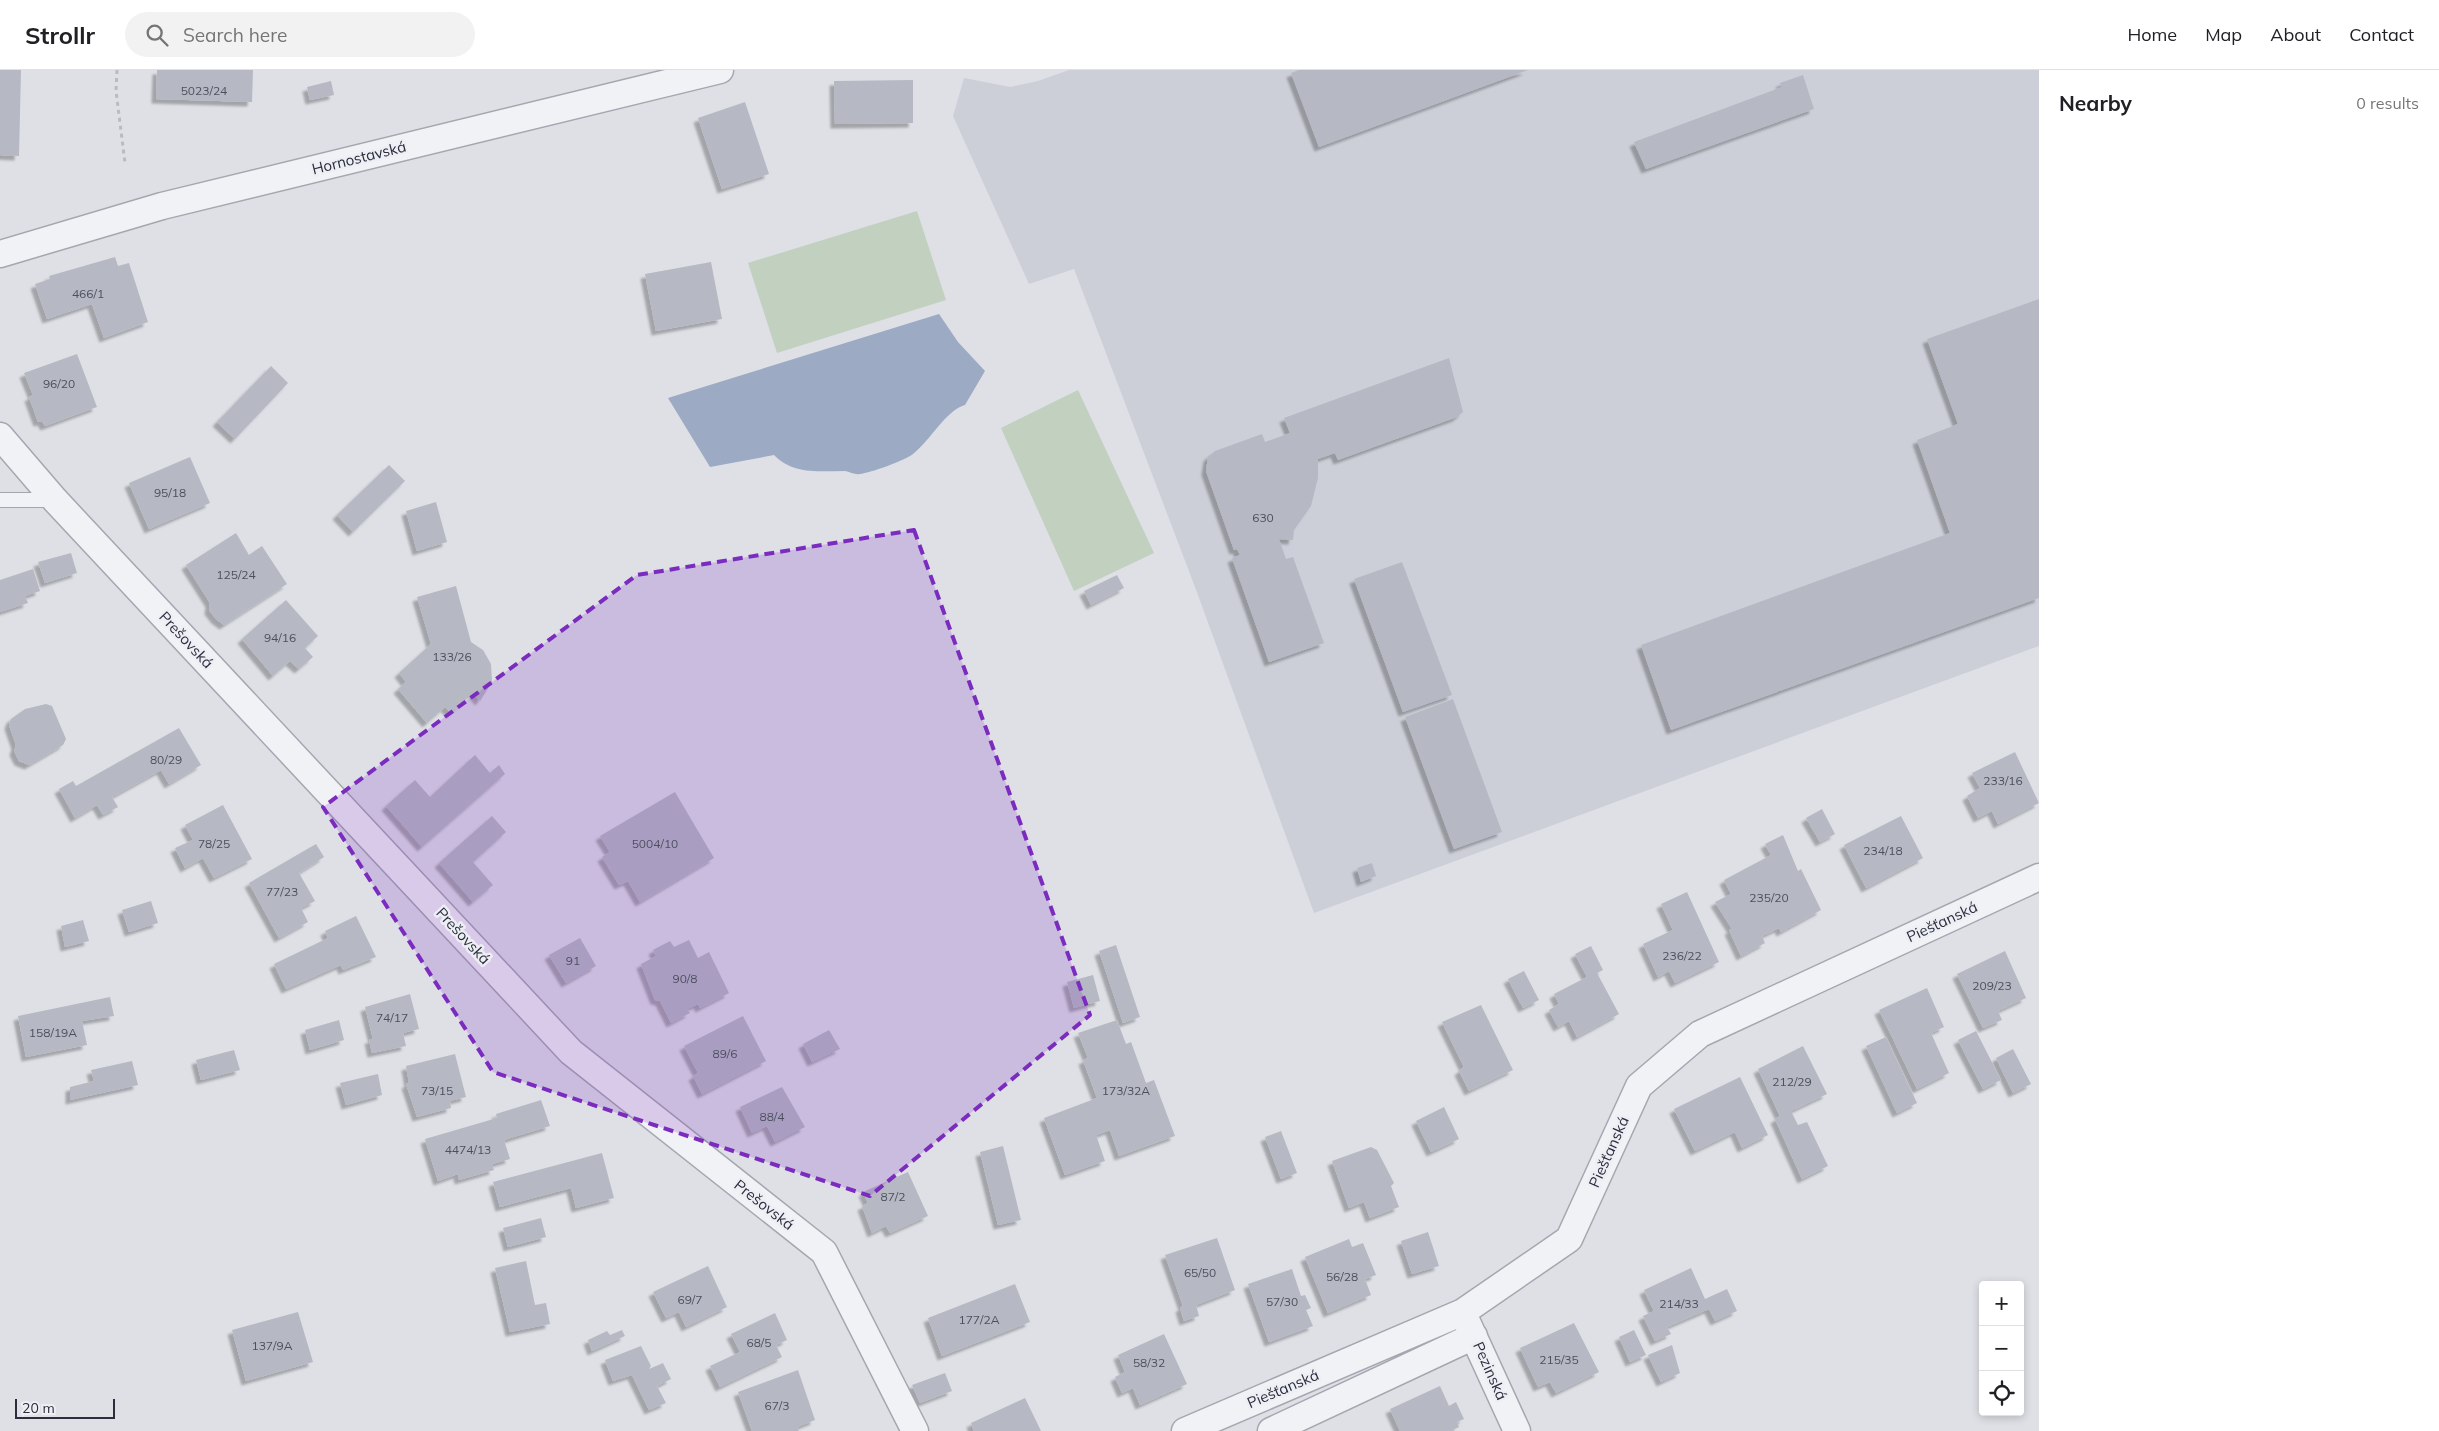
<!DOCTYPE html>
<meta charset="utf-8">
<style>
:root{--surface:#fff;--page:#f2f2f2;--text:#202124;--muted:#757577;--line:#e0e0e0}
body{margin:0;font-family:Mulish,sans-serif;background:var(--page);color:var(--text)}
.controls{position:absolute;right:15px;bottom:15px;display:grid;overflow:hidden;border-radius:5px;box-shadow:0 2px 8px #0003}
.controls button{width:45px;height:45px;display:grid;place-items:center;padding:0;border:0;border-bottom:1px solid var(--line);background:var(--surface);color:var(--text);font:25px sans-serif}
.scale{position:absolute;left:15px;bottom:12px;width:100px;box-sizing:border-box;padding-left:5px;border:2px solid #292d3c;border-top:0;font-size:14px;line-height:18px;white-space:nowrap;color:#292d3c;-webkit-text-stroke:4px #edeff4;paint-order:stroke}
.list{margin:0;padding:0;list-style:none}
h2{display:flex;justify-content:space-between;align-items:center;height:65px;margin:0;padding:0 20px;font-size:21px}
h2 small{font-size:16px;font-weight:400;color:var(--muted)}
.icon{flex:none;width:28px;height:28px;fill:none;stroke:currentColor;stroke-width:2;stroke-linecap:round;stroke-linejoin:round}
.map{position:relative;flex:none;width:2039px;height:1361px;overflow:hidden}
header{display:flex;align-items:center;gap:30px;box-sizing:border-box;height:70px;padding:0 25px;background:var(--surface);border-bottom:1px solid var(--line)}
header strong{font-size:24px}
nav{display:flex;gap:28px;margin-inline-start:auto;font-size:18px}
.search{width:350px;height:45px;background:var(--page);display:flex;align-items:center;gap:12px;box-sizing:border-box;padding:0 18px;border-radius:28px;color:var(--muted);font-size:19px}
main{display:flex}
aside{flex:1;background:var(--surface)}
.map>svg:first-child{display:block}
.built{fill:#cdcfd8}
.green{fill:#c2d0c0}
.water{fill:#9caac4}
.building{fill:#b6b9c3;filter:url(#shadow)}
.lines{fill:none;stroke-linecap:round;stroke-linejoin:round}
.service-casing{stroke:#a4a7b0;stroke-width:16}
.minor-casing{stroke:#a4a7b0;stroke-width:29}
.path{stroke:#b9bbc1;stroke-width:3;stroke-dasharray:4 4;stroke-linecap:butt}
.service{stroke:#f1f2f5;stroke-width:14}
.minor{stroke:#f1f2f5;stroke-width:26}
.marked{fill:#7b2cbf;fill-opacity:0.2;stroke:#7b2cbf;stroke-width:4;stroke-dasharray:10 6;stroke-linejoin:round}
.labels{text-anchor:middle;stroke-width:5;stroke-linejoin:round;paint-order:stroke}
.number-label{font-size:12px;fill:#4c505e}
.street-label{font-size:15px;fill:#292d3c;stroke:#edeff4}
</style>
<header>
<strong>Strollr</strong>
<div class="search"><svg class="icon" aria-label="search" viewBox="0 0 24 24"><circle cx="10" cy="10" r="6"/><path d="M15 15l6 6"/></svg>Search here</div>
<nav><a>Home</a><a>Map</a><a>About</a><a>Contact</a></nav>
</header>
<main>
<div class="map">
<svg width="2039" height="1361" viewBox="0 0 2039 1361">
<defs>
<filter id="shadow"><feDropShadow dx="-4.5" dy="4.5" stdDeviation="1" flood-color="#0004"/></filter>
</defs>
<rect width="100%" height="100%" fill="#dee0e6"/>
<path class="built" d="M1069,0H2039V576L1314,843L1195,517L1074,199L1029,214L953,46L964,8L1010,17L1038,11Z"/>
<path class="green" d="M917,141L946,230L777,283L748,193Z
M1078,320L1154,483L1074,521L1001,358Z"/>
<path class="water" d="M939,244L958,272L985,301L965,335C946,340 930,371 913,384C906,390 870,403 860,404C855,405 850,402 845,401C820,401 793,405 774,385L710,397L668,328Z"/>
<path class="building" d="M0,0H21L19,86L0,85Z
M157,0H253L252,32L156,29Z
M1299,0H1528L1319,77L1291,3Z
M1803,5L1814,39L1646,99L1634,72L1782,17L1780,13Z
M913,10V53L835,54L834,11Z
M331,11L334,25L310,30L307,17Z
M745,32L769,104L722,119L698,48Z
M115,187L118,196L129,193L148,252L104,268L92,234L47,249L35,214L50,209L49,206Z
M711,192L722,249L656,261L645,204Z
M2039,229V528L1671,660L1641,575L1950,463L1917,370L1958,354L1927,269Z
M77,284L97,337L45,356L42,351L38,352L29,327L33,325L24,303Z
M1449,288L1463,342L1457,347L1338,390L1335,383L1318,389V408L1311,436L1294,460L1293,470L1279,469L1286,489L1293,487L1324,573L1269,592L1232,488L1240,485L1237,479L1234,480L1206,401L1208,387L1215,381L1262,364L1265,372L1290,363L1284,348Z
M271,296L288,313L235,369L217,352Z
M190,387L210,433L149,459L129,413Z
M389,395L405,411L353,462L337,445Z
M436,432L447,472L417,481L406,441Z
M236,463L249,485L262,476L287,514L224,555L216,549L209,540L210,533L186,495Z
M71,483L77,503L45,513L38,492Z
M1402,492L1452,625L1403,642L1354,509Z
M33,499L40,521L25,526L28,533L0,542V510Z
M1117,505L1124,518L1091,535L1084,521Z
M456,516L471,572L483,580L491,594L492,612L480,631L473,623L451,643L445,637L427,653L398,619L406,612L399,603L431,574L417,527Z
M286,530L318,566L305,578L313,587L299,599L290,591L273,606L242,569Z
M1453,629L1502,762L1454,779L1405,647Z
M46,634L52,636L66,669L63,675L29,695L19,691L14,681L16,675L9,655L11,649L25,639Z
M179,658L201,695L169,714L161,700L112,727L118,737L103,745L97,735L75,748L59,719L73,711L76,716Z
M2015,682L2039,733L1998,754L1992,741L1978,748L1967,726L1980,718L1972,703Z
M475,685L490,703L499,695L505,704L422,777L386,736L415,710L430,727Z
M675,722L714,788L640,832L628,811L619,815L602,787L610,782L600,766Z
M223,735L252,789L214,808L203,788L185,798L175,778L193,770L185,755Z
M1822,739L1835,764L1820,772L1806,748Z
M492,746L506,762L473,792L493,815L473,832L439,793Z
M1901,746L1923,788L1866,818L1844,775Z
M1783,765L1798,801L1801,799L1821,840L1781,862L1779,858L1762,866L1765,873L1741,886L1729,860L1732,859L1715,832L1731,824L1724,810L1771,785L1765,774Z
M316,774L324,787L299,803L315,831L301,838L308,852L279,868L249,813Z
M1372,793L1376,806L1361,812L1357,798Z
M1687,822L1719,892L1675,913L1669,901L1658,907L1643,874L1673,860L1661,834Z
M151,831L158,853L129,862L122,840Z
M356,846L376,887L343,900L341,895L286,919L274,894L328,868L325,861Z
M83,850L89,871L65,877L61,856Z
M580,868L596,896L566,913L549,885Z
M689,870L698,888L709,882L729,923L700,938L698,934L687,939L690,943L671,953L660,931L655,930L641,894L656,886L653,880L670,871L674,877Z
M1116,875L1140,947L1123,953L1099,881Z
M1591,876L1603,900L1597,903L1619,944L1577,967L1569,951L1558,957L1549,940L1559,934L1554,924L1587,907L1575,884Z
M2005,881L2026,928L1998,941L2002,950L1983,958L1957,904Z
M1524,901L1539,930L1523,938L1508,909Z
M1093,905L1100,931L1074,938L1067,912Z
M1927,918L1944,957L1931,963L1949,1003L1917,1019L1879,940Z
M410,924L419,959L403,963L406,976L372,983L369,969H373L365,937Z
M110,927L114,946L82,951L87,975L26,987L18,946Z
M1481,935L1513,1000L1469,1021L1459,1001L1464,997L1442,952Z
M743,946L766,991L702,1024L693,1006L698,1003L684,976Z
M339,950L344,970L310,980L305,960Z
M1117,950L1126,974L1131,972L1146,1013L1154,1010L1175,1066L1119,1086L1110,1060L1096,1065L1105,1091L1065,1105L1044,1048L1097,1028L1083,990L1088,988L1078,963Z
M829,960L840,979L812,992L803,974Z
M1976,961L2001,1010L1983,1019L1958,970Z
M1886,967L1917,1033L1897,1043L1866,976Z
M1803,976L1827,1024L1791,1041L1798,1055L1807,1052L1828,1096L1802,1109L1775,1049L1780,1046L1758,999Z
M2013,979L2031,1014L2013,1023L1996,988Z
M234,980L240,1000L201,1010L196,990Z
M455,984L466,1027L450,1031L451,1038L417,1047L406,1014L409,1013L406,996Z
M132,991L138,1015L70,1030V1017L94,1011L91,1000Z
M378,1004L382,1025L346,1035L340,1013Z
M1740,1007L1768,1065L1742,1078L1735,1062L1695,1081L1674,1039Z
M782,1017L805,1057L775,1072L767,1056L752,1063L740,1037Z
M541,1030L550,1056L504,1070L510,1089L492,1094L494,1100L459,1110L458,1104L438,1111L425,1069L497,1048L496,1044Z
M1444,1037L1459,1069L1431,1082L1416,1051Z
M1281,1061L1297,1103L1281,1109L1265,1067Z
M1003,1076L1021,1150L998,1155L980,1082Z
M1371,1077L1377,1080L1394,1113L1391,1116L1399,1137L1370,1148L1364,1132L1349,1138L1332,1091Z
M602,1083L614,1128L576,1138L571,1118L500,1137L493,1112Z
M908,1102L928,1146L890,1163L886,1156L872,1163L862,1136L868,1133L863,1122Z
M541,1148L546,1167L508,1177L503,1158Z
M1428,1162L1439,1196L1412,1204L1401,1171Z
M1217,1168L1235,1220L1196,1235L1199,1246L1184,1251L1180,1238L1183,1236L1165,1185Z
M1349,1169L1352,1177L1363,1173L1376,1205L1365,1209L1371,1225L1328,1243L1305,1187Z
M526,1191L535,1235L546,1233L550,1254L510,1262L495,1198Z
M708,1196L727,1237L686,1257L679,1242L666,1248L653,1222Z
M1691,1198L1705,1229L1727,1219L1737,1241L1715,1251L1709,1239L1667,1257L1671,1264L1655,1271L1643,1246L1654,1241L1644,1220Z
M1292,1199L1301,1226L1305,1225L1311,1238L1306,1240L1313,1256L1269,1272L1248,1214Z
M1015,1214L1030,1252L942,1286L928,1248Z
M298,1242L313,1292L246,1311L232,1260Z
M775,1243L787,1270L776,1275L782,1287L720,1317L710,1296L740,1282L731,1264Z
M1574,1253L1599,1302L1556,1323L1550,1312L1538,1317L1520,1278Z
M622,1260L625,1266L592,1281L588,1270L607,1261L610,1265Z
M1634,1260L1646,1285L1630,1292L1619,1267Z
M1164,1264L1187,1314L1140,1335L1133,1318L1122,1323L1115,1307L1125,1302L1118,1285Z
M1672,1275L1680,1303L1661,1312L1648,1285Z
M641,1276L651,1296L649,1299L663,1293L671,1309L657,1316L666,1333L649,1340L632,1305L613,1311L605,1290Z
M798,1300L815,1350L797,1357L799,1361H752L738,1322Z
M945,1303L952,1321L920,1333L912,1315Z
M1440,1316L1449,1336L1456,1332L1464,1349L1457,1352L1459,1357L1451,1361H1400L1390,1339Z
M1025,1328L1041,1361H974L971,1353Z"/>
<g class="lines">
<g class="service-casing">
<path id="service" d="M0,430H54"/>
</g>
<g class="minor-casing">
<path id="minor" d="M0,184L162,136L720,0
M0,366L55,430L571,982L824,1182L915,1361
M1467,1252L1517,1361
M1185,1361L1463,1242L1569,1169L1639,1016L1700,964L2039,807
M1271,1361L1474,1266"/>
</g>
<path class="path" d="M117,0L116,21L125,93"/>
<use href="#service" class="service"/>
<use href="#minor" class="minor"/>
</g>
<path class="marked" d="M914,460L1090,945L870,1126L493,1002L323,737L637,505Z"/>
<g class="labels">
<g class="number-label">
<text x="204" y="25">5023/24</text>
<text x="88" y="228">466/1</text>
<text x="59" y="318">96/20</text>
<text x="170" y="427">95/18</text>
<text x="1263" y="452">630</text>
<text x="236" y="509">125/24</text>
<text x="280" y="572">94/16</text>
<text x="452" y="591">133/26</text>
<text x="166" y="694">80/29</text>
<text x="2003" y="715">233/16</text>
<text x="214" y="778">78/25</text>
<text x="655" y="778">5004/10</text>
<text x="1883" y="785">234/18</text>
<text x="282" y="826">77/23</text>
<text x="1769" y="832">235/20</text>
<text x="1682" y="890">236/22</text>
<text x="573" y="895">91</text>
<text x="685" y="913">90/8</text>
<text x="1992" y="920">209/23</text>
<text x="392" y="952">74/17</text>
<text x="53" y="967">158/19A</text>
<text x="725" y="988">89/6</text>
<text x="1792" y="1016">212/29</text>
<text x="437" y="1025">73/15</text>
<text x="1126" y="1025">173/32A</text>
<text x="772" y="1051">88/4</text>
<text x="468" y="1084">4474/13</text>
<text x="893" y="1131">87/2</text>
<text x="1200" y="1207">65/50</text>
<text x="1342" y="1211">56/28</text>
<text x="690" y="1234">69/7</text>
<text x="1282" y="1236">57/30</text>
<text x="1679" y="1238">214/33</text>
<text x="979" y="1254">177/2A</text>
<text x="759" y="1277">68/5</text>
<text x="272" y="1280">137/9A</text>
<text x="1559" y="1294">215/35</text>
<text x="1149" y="1297">58/32</text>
<text x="777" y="1340">67/3</text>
</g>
<g class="street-label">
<text transform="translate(359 88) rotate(-14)" y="5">Hornostavská</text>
<text transform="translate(186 570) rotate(47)" y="5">Prešovská</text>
<text transform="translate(1942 852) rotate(-25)" y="5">Piešťanská</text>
<text transform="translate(463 866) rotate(47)" y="5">Prešovská</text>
<text transform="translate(1609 1082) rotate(-66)" y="5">Piešťanská</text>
<text transform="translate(764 1135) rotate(38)" y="5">Prešovská</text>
<text transform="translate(1490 1301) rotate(66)" y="5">Pezinská</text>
<text transform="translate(1283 1319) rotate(-23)" y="5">Piešťanská</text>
</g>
</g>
</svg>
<div class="controls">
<button>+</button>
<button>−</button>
<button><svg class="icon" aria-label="locate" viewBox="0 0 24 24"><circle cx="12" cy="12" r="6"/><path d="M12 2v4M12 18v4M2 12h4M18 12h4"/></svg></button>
</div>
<div class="scale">20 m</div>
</div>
<aside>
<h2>Nearby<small>0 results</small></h2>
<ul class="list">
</ul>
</aside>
</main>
